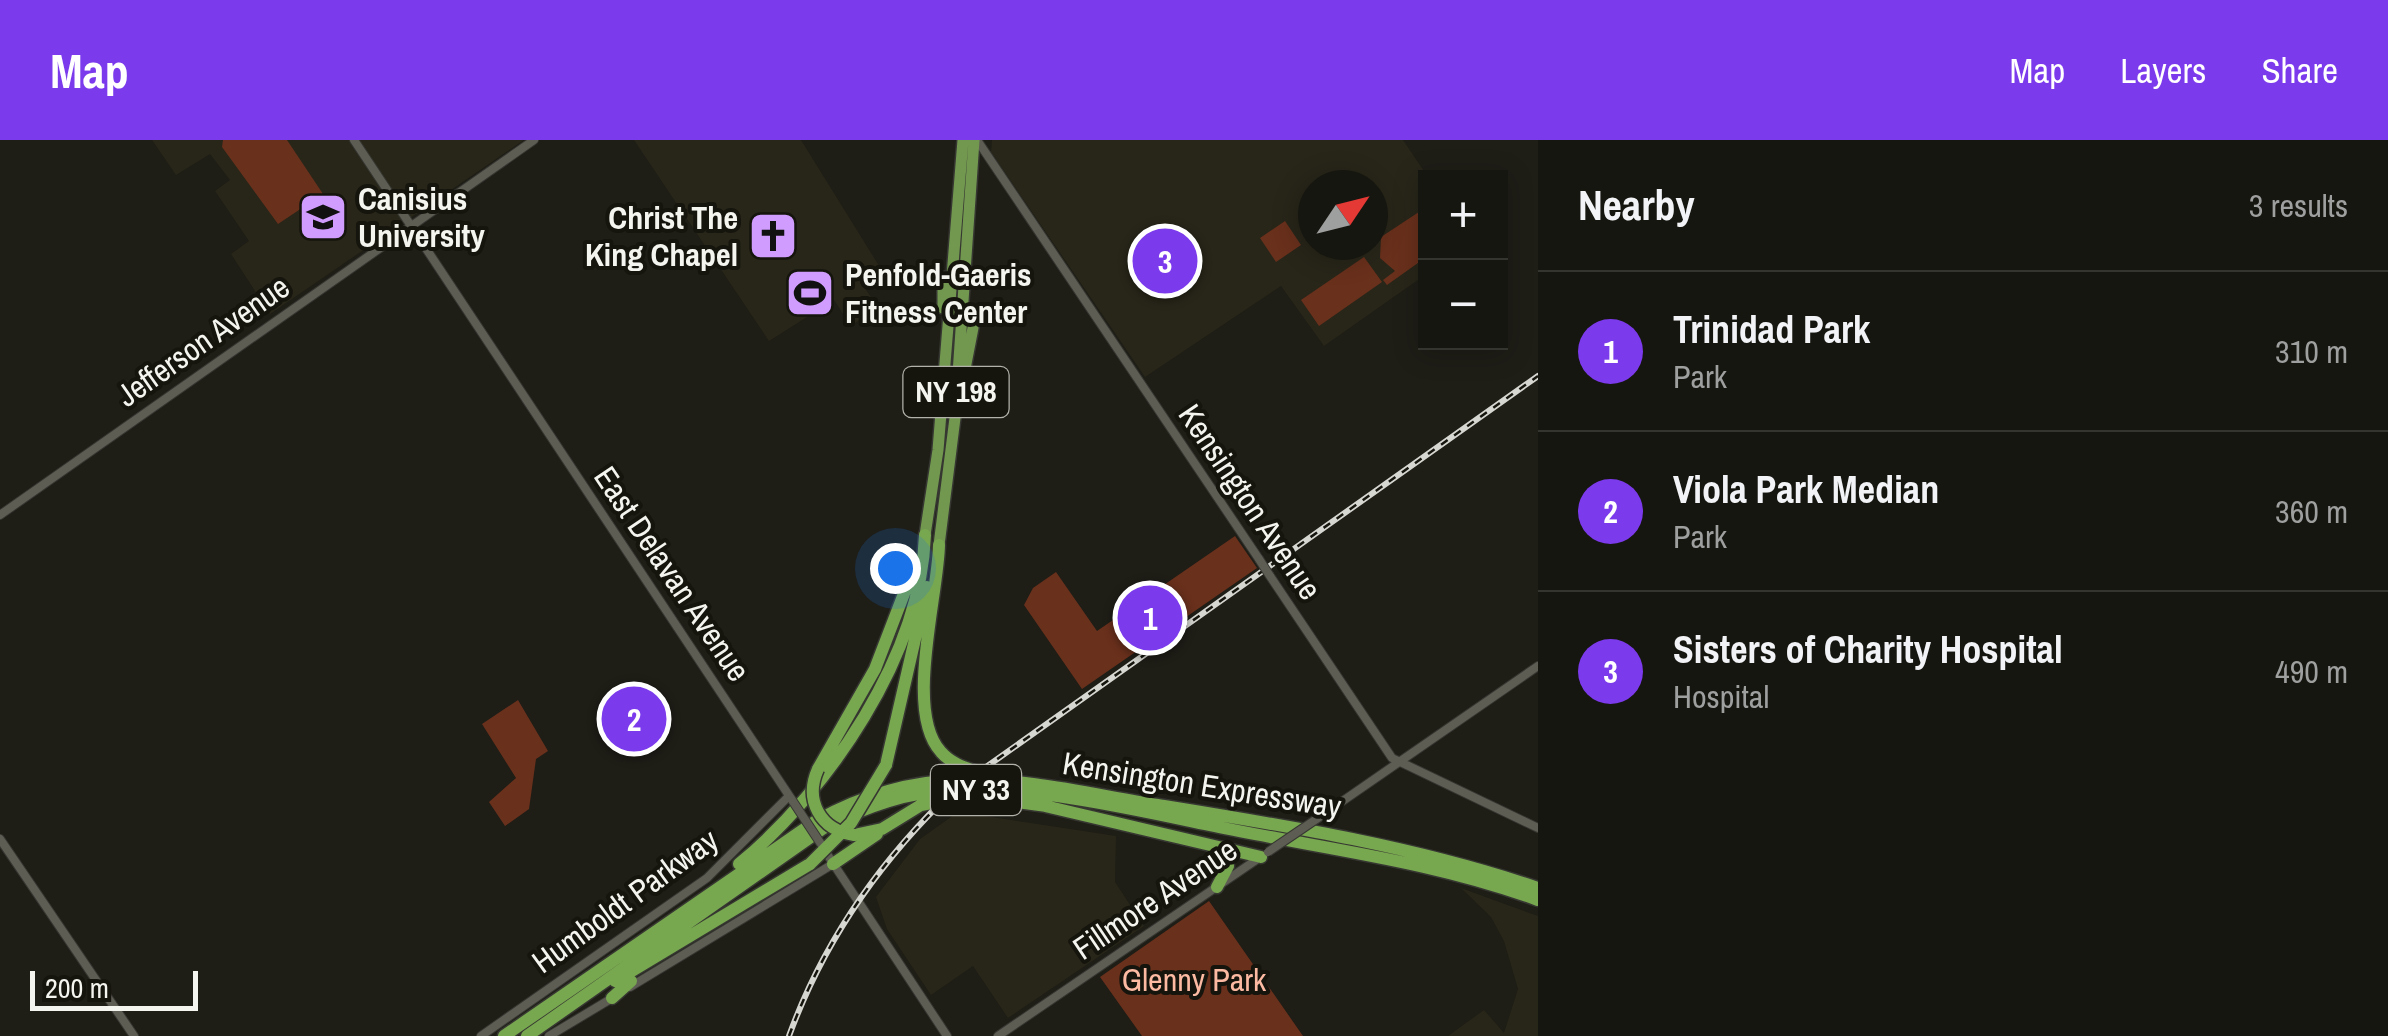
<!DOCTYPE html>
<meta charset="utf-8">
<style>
:root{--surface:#161610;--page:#1f1f19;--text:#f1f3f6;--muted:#9e9f9f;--line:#353530;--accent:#7c3aed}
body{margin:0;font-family:"Archivo Narrow",sans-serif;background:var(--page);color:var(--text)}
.controls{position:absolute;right:30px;top:30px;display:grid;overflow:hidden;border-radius:0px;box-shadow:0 5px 25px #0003}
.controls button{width:90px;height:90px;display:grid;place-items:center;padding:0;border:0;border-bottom:2px solid var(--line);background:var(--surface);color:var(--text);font:50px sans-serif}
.compass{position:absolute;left:1298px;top:30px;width:90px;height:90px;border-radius:50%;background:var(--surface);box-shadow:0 5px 25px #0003;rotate:55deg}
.scale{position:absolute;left:30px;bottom:25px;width:168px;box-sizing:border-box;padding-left:10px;border:5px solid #f5f5ef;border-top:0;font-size:28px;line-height:35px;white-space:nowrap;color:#f5f5ef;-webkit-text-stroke:8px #15140d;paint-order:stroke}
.you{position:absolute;left:895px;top:428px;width:35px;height:35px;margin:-25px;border:8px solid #fff;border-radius:50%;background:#1a73e8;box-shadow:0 0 0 15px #1a73e833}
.badge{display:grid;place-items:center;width:65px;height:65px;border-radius:50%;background:var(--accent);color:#fff;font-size:32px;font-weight:700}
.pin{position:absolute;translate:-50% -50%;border:5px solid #fff;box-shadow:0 2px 10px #0006}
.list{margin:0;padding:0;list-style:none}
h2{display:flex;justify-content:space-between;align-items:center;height:130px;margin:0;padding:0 40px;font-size:42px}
h2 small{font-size:32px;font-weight:400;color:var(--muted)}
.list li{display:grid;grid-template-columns:65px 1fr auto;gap:30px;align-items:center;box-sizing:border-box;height:160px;padding:0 40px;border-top:2px solid var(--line)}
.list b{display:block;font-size:38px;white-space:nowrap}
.list p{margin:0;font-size:32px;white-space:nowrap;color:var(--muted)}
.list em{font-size:32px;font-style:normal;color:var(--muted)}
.map{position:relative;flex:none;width:1538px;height:896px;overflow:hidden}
header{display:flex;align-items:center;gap:60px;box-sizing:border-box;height:140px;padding:0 50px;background:var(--accent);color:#fff}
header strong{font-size:48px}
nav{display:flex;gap:55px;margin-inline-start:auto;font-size:35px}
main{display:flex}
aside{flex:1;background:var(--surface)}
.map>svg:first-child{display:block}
.built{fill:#282619;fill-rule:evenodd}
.green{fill:#69301c}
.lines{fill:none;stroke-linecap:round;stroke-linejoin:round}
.tertiary-casing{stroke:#373732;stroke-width:10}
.trunk-casing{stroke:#373732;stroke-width:14}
.motorway-casing{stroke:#373732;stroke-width:15}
.tertiary{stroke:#5e5d54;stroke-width:8}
.trunk{stroke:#729850;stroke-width:11}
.motorway{stroke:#77a74f;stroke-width:12}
.rail-casing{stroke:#d7d7d1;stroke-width:6}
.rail{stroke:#15140d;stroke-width:2.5;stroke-dasharray:8;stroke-linecap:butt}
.tertiary-bridge-casing{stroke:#373732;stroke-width:10;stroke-linecap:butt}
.motorway-bridge-casing{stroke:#373732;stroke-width:15;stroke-linecap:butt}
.tertiary-bridge{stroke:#5e5d54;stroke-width:8}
.motorway-bridge{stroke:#77a74f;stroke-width:12}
.labels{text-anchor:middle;stroke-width:8;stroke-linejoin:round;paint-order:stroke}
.shield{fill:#15140d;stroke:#b2b2ab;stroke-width:2.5}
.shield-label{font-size:30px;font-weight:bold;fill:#f5f5ef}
.poi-label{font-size:32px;font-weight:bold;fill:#f5f5ef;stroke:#15140d;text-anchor:start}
.street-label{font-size:32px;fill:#f5f5ef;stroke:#15140d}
.park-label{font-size:32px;fill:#fcbaa3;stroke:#15140d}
</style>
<header>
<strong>Map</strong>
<nav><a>Map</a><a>Layers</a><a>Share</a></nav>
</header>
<main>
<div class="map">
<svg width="1538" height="896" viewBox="0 0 1538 896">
<rect width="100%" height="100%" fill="#1e1d16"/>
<path class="built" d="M152,0H524L270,174L231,114L249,101L215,51L230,40L210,14L176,35Z
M634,0H801L881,129L866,138L864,147L878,167L851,186L834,160L769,201Z
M992,0H1403L1428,37L1425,135L1324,206L1281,146L1145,237L991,12ZM1313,45H1373V105H1313Z
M958,672L1116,696L1115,742L1144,786L1008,878L973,826L931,855L887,789L876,757L920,699Z
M1461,748L1538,776V896H1448L1484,870L1504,893L1518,849L1504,801L1491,777Z"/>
<path class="green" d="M223,0H287L323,54L278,84L222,7Z
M1425,68V118L1387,145L1383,140L1395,131L1380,118L1381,97Z
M1285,81L1301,105L1276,122L1260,98Z
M1364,117L1382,142L1319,186L1301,160Z
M1235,396L1257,428L1082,549L1024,465L1033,448L1056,432L1097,491Z
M518,560L548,611L536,619L529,669L505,686L489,662L516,638L482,584Z
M1209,761L1303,896H1142L1100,837Z"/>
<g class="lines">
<g class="tertiary-casing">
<path id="tertiary" d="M354,0L792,660
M977,0L1259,419
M0,375L534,0
M1270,436L1392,618L1538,688
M1321,676L1538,526
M0,699L134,896
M823,708L947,896
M630,847L833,724
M481,896L707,738L789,656
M549,896L614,857
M998,896L1259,718"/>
</g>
<g class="trunk-casing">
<path id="trunk" d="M943,137V168
M964,234L973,188
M925,395L938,310L963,0
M939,405L955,278L974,0"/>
</g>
<g class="motorway-casing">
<path id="motorway" d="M939,405C938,457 904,572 941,612C954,627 972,629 989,636
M886,625L927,447
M818,629L875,529L910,438
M1002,660L1047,666
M1045,666L1261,717
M854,695L882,689L921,665L957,658
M739,724C829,650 921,515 925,395
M833,724L877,694
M1217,747L1228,726L1221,710
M615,841L810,724
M612,858L631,841
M504,896L816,681C861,656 911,641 962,640C1027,638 1094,655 1158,665C1288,686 1414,706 1538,748
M527,896L822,689C862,668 905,652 951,650C1034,646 1133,669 1214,686C1324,709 1432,721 1538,760"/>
</g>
<use href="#tertiary" class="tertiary"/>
<use href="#trunk" class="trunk"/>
<use href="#motorway" class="motorway"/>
<g class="rail-casing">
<path id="rail" d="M789,896C824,800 881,719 955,649L1538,236"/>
</g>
<use href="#rail" class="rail"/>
<g class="tertiary-bridge-casing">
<path id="tertiary-bridge" d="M1259,419L1270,436
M792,660L821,704
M1268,712L1321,676"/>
</g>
<g class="motorway-bridge-casing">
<path id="motorway-bridge" d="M818,629C804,660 820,690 854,695
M810,724L851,683L886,625"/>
</g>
<use href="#tertiary-bridge" class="tertiary-bridge"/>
<use href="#motorway-bridge" class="motorway-bridge"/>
</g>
<defs>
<g id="university-square" transform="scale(2.5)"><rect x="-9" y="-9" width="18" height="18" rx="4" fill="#d09dff" stroke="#15140d"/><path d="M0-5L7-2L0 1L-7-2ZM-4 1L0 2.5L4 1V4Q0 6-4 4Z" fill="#111"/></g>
<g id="church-square" transform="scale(2.5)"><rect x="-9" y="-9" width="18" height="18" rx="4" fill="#d09dff" stroke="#15140d"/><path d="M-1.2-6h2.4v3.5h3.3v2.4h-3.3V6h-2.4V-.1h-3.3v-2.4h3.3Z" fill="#111"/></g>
<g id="stadium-square" transform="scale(2.5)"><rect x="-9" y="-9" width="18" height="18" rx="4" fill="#d09dff" stroke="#15140d"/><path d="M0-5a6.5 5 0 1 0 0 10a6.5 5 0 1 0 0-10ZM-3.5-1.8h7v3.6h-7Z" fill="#111"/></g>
</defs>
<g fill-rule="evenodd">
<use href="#university-square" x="323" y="77"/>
<use href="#church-square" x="773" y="96"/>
<use href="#stadium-square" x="810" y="153"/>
</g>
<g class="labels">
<g class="shield">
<rect x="903.5" y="227" width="105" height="50" rx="8"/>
<rect x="931" y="625" width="90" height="50" rx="8"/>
</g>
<g class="shield-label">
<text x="956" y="262">NY 198</text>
<text x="976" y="660">NY 33</text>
</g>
<g class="poi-label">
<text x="358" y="70">Canisius<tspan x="358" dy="37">University</tspan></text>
<text x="738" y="89" text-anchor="end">Christ The<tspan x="738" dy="37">King Chapel</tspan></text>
<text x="845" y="146">Penfold-Gaeris<tspan x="845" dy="37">Fitness Center</tspan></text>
</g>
<g class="street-label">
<text transform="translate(203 201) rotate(-35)" y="11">Jefferson Avenue</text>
<text transform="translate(1250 362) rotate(56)" y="11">Kensington Avenue</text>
<text transform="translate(672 434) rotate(56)" y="11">East Delavan Avenue</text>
<text transform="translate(1202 645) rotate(9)" y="11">Kensington Expressway</text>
<text transform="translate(1155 759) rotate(-34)" y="11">Fillmore Avenue</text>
<text transform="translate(625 761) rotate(-36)" y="11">Humboldt Parkway</text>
</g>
<g class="park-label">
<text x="1194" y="851">Glenny Park</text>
</g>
</g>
</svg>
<div class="controls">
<button>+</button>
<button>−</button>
</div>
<svg class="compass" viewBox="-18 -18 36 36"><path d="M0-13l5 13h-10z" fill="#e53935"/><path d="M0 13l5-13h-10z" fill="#9e9f9f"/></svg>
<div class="scale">200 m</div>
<div class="you"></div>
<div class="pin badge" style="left:1150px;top:478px">1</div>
<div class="pin badge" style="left:634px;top:579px">2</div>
<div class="pin badge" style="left:1165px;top:121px">3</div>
</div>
<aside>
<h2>Nearby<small>3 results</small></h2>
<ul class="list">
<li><span class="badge">1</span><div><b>Trinidad Park</b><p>Park</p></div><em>310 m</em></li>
<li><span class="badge">2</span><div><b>Viola Park Median</b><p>Park</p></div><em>360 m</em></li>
<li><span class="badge">3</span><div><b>Sisters of Charity Hospital</b><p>Hospital</p></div><em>490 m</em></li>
</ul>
</aside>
</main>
